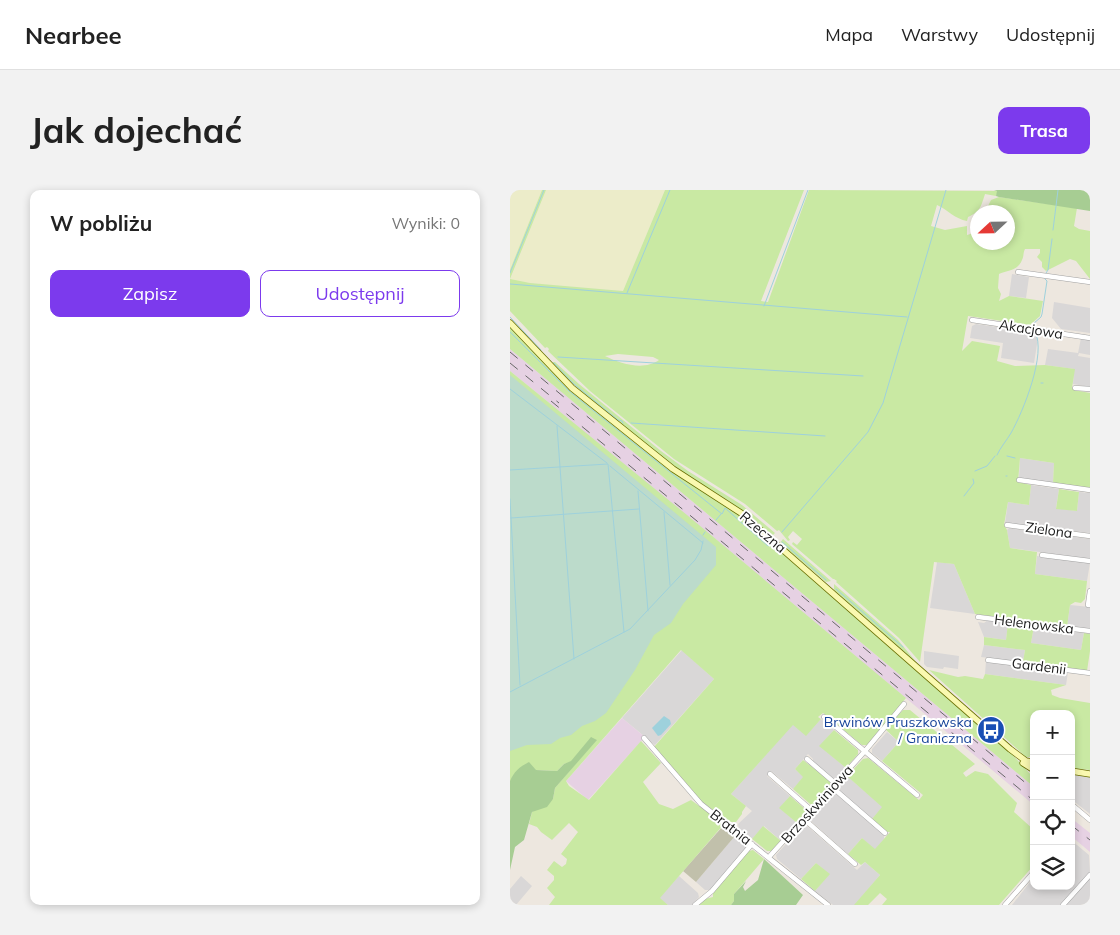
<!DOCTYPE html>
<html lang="pl">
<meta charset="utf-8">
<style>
:root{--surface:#fff;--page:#f2f2f2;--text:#222;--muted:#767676;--line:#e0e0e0;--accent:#7c3aed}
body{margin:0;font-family:Mulish,sans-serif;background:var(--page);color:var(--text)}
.controls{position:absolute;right:15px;bottom:15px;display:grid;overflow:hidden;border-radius:10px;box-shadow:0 2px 8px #0003}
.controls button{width:45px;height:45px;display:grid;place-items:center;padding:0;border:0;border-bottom:1px solid var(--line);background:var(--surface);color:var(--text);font:25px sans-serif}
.compass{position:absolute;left:460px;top:15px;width:45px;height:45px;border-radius:50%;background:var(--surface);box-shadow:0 2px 8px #0003;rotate:248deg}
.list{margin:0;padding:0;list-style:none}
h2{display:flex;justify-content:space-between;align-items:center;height:65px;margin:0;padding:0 20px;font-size:21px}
h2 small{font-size:16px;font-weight:400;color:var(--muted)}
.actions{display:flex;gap:10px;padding:15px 20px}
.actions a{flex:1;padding:11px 0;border:1px solid var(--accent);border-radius:10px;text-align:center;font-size:18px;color:var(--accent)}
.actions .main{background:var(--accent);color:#fff}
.icon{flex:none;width:28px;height:28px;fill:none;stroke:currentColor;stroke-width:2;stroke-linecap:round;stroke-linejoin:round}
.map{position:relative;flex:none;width:580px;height:715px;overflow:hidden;border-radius:10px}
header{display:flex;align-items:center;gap:30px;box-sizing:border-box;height:70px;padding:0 25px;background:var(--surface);border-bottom:1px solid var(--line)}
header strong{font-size:24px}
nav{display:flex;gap:28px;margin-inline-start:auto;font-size:18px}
.intro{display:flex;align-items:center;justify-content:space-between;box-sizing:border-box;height:120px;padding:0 30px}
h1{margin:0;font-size:35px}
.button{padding:12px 22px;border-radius:10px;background:var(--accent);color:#fff;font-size:18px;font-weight:700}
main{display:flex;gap:30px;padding:0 30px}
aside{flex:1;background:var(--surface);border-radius:10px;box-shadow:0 2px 8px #0003}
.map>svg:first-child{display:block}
.residential{fill:#d9d7d7}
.industrial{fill:#e6d1e3}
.construction{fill:#c1c0ab}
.farmland{fill:#ececc9}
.grass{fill:#c9e9a3;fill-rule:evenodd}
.forest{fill:#a7cd93}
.wetland{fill:#bcdbcb}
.water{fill:#9ed1dc}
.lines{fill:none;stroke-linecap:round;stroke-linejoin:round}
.stream{stroke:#9ed1dc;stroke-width:1}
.street-casing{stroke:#a1a1a1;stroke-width:5.5}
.secondary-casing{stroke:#6a7003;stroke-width:7}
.street{stroke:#fff;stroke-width:4.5}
.secondary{stroke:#faf9b0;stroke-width:5.5}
.rail{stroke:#686868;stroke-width:1;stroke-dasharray:10 10;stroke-linecap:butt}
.labels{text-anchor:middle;stroke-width:4;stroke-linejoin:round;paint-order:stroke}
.street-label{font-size:14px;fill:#1a1a1a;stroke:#fff}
.transit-label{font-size:14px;fill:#164399;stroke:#fff;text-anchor:end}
</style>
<header>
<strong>Nearbee</strong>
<nav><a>Mapa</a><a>Warstwy</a><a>Udostępnij</a></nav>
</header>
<div class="intro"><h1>Jak dojechać</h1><a class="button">Trasa</a></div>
<main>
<aside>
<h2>W pobliżu<small>Wyniki: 0</small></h2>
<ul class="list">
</ul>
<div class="actions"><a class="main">Zapisz</a><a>Udostępnij</a></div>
</aside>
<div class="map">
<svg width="580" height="715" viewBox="0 0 580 715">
<rect width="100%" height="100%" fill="#ede7df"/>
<path class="residential" d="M502,84L519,87L516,108L499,106Z
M544,112L580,118V143L551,139L542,128Z
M466,134L523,142L528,148L524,173L491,168L493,153L460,148L462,136Z
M571,148L580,150V165L569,163L568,166L580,168V197L563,194L564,179L535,175L538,159L568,163Z
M510,268L544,273L543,293L509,289Z
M521,295L549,299L546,318L567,321L569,302L580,303V343L495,333L498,312L519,315Z
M499,338L580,349V369L500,358L497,340Z
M527,366L580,373L577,391L525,384Z
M427,372L444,374L465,424L420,418Z
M560,415L580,417V440L557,437Z
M478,430L498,433L496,450L474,447L468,432L474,433Z
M524,436L574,443L571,460L521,453Z
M474,455L515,460L513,472L471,467Z
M172,460L204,489L145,555L112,528Z
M414,461L449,466L448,479L434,477L433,479L417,477L414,474Z
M476,471L558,482L556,495L475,484Z
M311,529L324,540L310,556L336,578L327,588H322L303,571V569L298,564L285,579L294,587L283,599L261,581L257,586L280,606L270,618L287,633L271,651L254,636L242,649L229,639L228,634L242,621L221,604L283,534L296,545Z
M377,542L389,552L372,571L362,563V559Z
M561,585L580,587V624L561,609Z
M337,586L373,617L362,629L329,601V596Z
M326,603L374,645V649L365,660L352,648L338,664L301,631V627L322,604Z
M292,636H297L347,680L355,672L370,685L345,715H323L305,701L319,684L306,673L291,689L267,669L266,665Z
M225,646L235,654L236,658L200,700H195L186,692Z
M561,650L579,665L580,682L551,715H502L524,687V696H561Z
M11,686L22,696L6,715H0V699Z
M169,686L188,703L189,707L182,715H158L149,708Z
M580,687V715H555Z"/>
<path class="industrial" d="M0,159L524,597V615L209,352L0,181Z
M112,528L135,547L78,610L56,591Z
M561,628L580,643V662L561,646Z"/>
<path class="construction" d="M213,636L225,646L186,692L173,681Z"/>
<path class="farmland" d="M0,0H32L0,80Z
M36,0H155L113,101L20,93L0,90Z"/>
<path class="grass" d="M32,0H36L0,89V80Z
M155,0H294L251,111L258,112L299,0L488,1L486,6L475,4C471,16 471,21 458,27L457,31C445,29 438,20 427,15L421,36L435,40L457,36V45L467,42L468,52H498V22H475L481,10L489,7L567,18L564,36L569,39L580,41V89L566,71L560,69L536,81L532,77V72L527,67L530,63V59H515C513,63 514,66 512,70C508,81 497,80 489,84L488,98L491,104L489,111L499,106L533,111L530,126L520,135L458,126L452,161L462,151L490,156L487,171L505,176L535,175L565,179L562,198L564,200L580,203V298L543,293L544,273L510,268L508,292L521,295L519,315L498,312L494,335L497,340L500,358L527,362L525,384L577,391L575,409L571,413L565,412L560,415L557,437L465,424L444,374L424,372L410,472L389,448L326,392L327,391L324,389H323L282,354L283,352L287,355L292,349L283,341L278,347L280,350L278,351L269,340L267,341L235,314L164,269L80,201L38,161L39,159L37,157L35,158L0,121V89L20,93L113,101ZM108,164L143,167L149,170C134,181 111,174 95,166Z
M0,137L111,241L222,319L499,561L524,588V597L0,159Z
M43,172H45L69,194L151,261L178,281L232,315L265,343L262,346L217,310L178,286L155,269L76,206L42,174Z
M0,181L177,325L396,508L357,555H352L313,523L308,527L311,529L296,546L283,535L221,604L236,616L232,622V624L226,632H219L191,611L144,557L204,489L171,460L56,591L59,596L79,610L131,551L151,573L133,592L149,614L163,619L181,610L214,634L150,708L158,715H39L45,707L37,698L44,690V686L37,680L44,671L52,677L56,674L57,669L51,664L68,642L59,633L42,650L31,642L27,637L19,634L22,622L43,609L45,598L86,550L81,548L61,572L54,574L47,581L26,580L0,591Z
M549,299L569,302L567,321L546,319Z
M273,349L321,391L316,392L270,353Z
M324,394L388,450L407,473L324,400Z
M498,433L524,436L521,453L571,460L574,443L580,444V461L577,481L513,472L515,460L474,455V447L496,450Z
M419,480L448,487L455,486L473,489L475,484L556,495L541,500L542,505L550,508L580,513V580L561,578V524H524V567H516Z
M393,520H400L465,574L453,583L456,587L465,581L478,584L507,613L504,622L524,640V675L489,715H372L377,709L370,703L358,715H344L370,685L355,672L351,675L338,664L352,648L365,659L380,642H377L362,629L372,617L337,586L353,569L358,568L409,610L413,605L372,571L389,552L375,539Z
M324,540L348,560V564L336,578L309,556Z
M293,570L320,591V596L304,614H300L283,599L293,587L285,579Z
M280,606L295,619V623L287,633L269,618Z
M253,636L271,651L262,661H257L242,649Z
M243,660L254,669L224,704V711L221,715H187L191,710L203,707V702L239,661Z
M306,673L320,684L305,701L291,689Z"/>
<path class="forest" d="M484,0H580V21L489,7L486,6L487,1Z
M81,547L87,550L45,598L43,609L37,617L22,622L14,650L5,657L0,680V591C4,582 9,577 19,572L26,580L47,581L54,574L61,571Z
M254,669L293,705L286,715H221L224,711V704L236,691L233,697L235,701L248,690Z"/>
<path class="wetland" d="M0,185L206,357V375L173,414L161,433L144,445L125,480L96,523L85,531L72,536L61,545L50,548L41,554L17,555L0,561Z"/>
<path class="water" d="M154,526L160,530L161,534L151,545L148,546L142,538Z"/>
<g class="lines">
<path class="stream" d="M543,40L548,0
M0,83L34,0
M536,83L538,80L542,49
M0,94L397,127
M117,103L160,0
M254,116L298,0
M0,127L31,160
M523,134L531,127L532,124L537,91L535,89
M0,142L59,201L212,324L215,318L258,356L262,354
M48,167L353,186
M44,173L64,194L108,230L112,231L113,233
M531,193H533
M0,199L97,273
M121,233L315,246
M47,236L64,469
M487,265C490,258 497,250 501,243C513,222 537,163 525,142
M497,266L505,268
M100,276L193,353
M0,280L98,274L114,442
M465,281L477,276L485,266
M496,286H497
M128,301L138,421
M454,306L464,293L463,289
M0,309L10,495
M154,322L160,395
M1,328L129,319
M206,330L211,324
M272,342L358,242L373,213L436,0
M193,345L195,342
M272,352L316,390
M326,399L393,457
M0,502L120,439L185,370L191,360L193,351"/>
<g class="street-casing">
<path id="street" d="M508,82L580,92
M462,130L580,148
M565,198L580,199
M509,290L580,300
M497,335L580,346
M532,365L580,371
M580,401L578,415H580
M468,427L580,441
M478,470L580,483
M314,527L407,605
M134,548L191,614L318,715
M297,569L326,594
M260,584L301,620
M322,597L375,643
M561,614L580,630
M294,629L345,674
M259,667L355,561L394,514
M185,715L202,701L242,654
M495,715L524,682
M553,715L580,685"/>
</g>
<g class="secondary-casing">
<path id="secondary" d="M0,133L62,198L163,279L231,323L500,559L516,571L522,572
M513,573L524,580
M561,581L580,584"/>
</g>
<use href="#street" class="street"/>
<use href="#secondary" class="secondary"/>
<path class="rail" d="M0,162L524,600
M0,173L49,213
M41,211L193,336L524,611
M561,635L580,650"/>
</g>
<defs>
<g id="bus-disc" transform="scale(1.4375)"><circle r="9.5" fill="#1a4fb4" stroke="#fff"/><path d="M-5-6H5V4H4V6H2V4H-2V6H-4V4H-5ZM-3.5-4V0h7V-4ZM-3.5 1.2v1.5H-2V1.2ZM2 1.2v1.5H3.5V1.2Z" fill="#fff"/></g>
</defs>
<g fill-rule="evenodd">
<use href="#bus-disc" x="481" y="540"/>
</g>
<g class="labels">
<g class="street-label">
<text transform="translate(521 139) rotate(9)" y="5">Akacjowa</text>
<text transform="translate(539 340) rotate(8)" y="5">Zielona</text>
<text transform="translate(253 342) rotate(40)" y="5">Rzeczna</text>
<text transform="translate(524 434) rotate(7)" y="5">Helenowska</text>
<text transform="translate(529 476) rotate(7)" y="5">Gardenii</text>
<text transform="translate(307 614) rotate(-48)" y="5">Brzoskwiniowa</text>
<text transform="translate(221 637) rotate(38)" y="5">Bratnia</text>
</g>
<g class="transit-label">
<text x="462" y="537">Brwinów Pruszkowska<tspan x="462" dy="16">/ Graniczna</tspan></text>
</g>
</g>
</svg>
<div class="controls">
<button>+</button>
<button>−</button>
<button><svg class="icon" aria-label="locate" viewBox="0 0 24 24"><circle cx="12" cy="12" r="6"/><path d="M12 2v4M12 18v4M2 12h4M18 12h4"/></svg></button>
<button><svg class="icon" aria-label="layers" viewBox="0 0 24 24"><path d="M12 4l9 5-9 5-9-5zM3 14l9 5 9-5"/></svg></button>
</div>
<svg class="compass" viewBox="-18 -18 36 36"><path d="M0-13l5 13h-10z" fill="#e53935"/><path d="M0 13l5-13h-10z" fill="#767676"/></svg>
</div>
</main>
